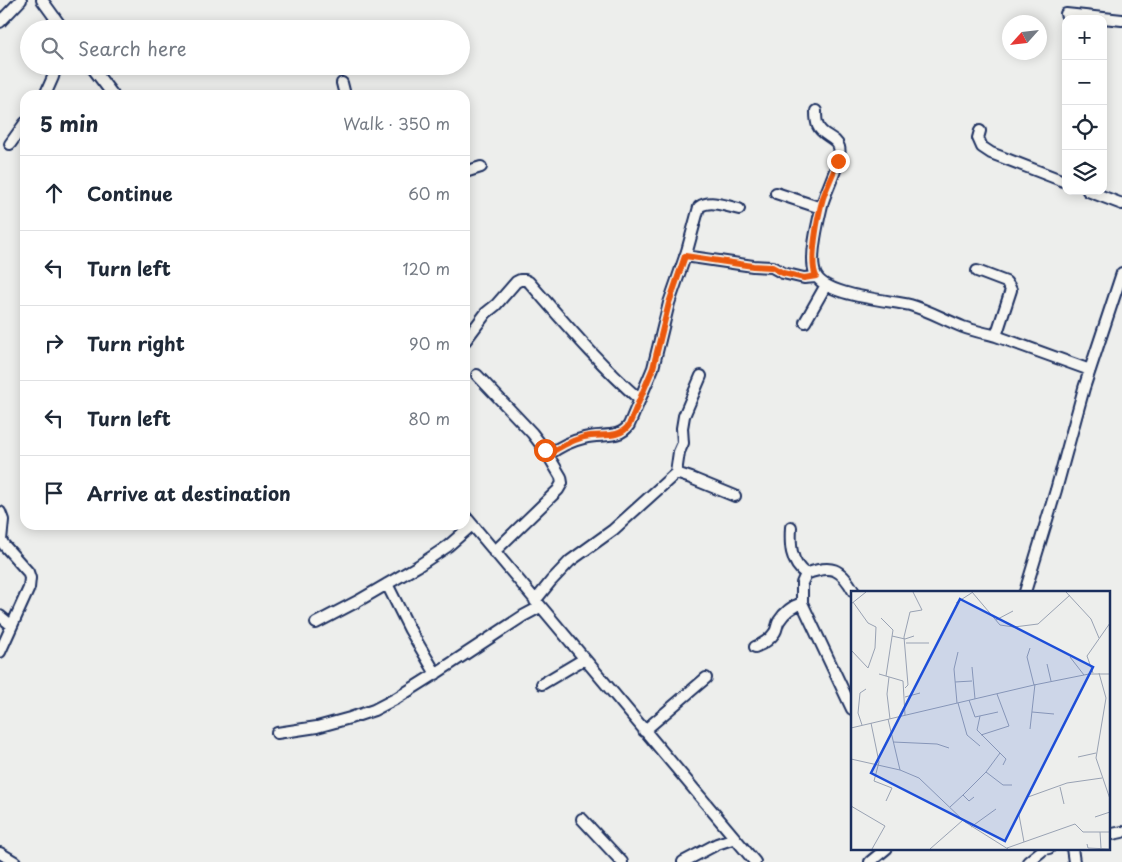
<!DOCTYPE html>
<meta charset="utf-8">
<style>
:root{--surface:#fff;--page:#f6f6f7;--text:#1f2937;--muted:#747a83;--line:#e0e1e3}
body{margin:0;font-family:"Playpen Sans",sans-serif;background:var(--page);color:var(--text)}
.controls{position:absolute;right:15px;top:15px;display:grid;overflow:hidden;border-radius:10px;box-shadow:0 2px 12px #0003}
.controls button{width:45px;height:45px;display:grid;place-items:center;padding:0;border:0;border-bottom:1px solid var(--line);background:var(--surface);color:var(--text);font:25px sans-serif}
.compass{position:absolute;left:1002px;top:15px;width:45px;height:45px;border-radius:50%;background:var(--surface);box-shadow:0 2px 12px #0003;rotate:243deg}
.stop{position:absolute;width:15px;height:15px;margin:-11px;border:4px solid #ea580c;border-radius:50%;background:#fff}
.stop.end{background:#ea580c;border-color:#fff;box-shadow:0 1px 5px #0008}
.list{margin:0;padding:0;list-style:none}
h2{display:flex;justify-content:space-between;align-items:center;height:65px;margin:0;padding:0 20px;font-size:21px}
h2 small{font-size:16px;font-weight:400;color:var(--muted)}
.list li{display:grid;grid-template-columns:32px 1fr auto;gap:15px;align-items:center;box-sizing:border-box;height:75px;padding:0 20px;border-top:1px solid var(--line)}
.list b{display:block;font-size:19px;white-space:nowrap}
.list em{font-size:16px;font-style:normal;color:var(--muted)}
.icon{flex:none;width:28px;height:28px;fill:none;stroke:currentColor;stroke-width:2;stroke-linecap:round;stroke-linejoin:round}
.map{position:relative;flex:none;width:1122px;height:862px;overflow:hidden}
.search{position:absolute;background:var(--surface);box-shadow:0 2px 12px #0003;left:20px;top:20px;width:450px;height:55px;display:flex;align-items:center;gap:12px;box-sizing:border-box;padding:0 18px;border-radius:28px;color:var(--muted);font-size:19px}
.panel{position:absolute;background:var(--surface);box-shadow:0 2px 12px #0003;left:20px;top:90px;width:450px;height:440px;border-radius:15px}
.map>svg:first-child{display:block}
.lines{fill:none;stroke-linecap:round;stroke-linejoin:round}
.minor-casing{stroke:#1b2f5e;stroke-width:14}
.minor{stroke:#f6f6f2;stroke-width:10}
.route{stroke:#ea580c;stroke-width:6}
.inset-road{fill:none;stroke:#99a2b3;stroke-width:1}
.view{fill:#1d4ed8;fill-opacity:0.15;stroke:#1d4ed8;stroke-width:2.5}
.inset-edge{fill:none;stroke:#1b2f5e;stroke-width:2.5}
</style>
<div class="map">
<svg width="1122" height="862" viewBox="0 0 1122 862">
<rect width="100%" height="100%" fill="#edeeec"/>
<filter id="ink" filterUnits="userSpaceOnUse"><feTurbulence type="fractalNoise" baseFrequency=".02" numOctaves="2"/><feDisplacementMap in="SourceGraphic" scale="10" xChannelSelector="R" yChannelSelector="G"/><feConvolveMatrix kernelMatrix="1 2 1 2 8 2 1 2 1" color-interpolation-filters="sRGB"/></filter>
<g filter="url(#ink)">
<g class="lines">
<g class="minor-casing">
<path id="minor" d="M42,0L63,29
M1066,14L1122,20
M0,22L21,0
M91,66L113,95
M342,83L345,95
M45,95L53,77L56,66
M816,111C816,116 816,122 818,126C822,136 836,137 839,147C843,160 825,191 822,205C818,222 809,257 815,273C822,296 889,300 910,305C928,310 945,320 963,327C974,331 985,333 996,336
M980,131L978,138L982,147L991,153L1066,182
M10,144L25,123
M465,172L481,167
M1088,191L1122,204
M776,193L821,208
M685,256L753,266L772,267L783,273L804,278L816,277
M977,271L1006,282L1009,286L1011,290L996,336L1090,370
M805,322L826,285
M465,341L486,313L496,305L516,282L520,280H525L529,282C564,322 599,364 639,399
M477,375L532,433L545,450L561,477L562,483L558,490L494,552
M548,455C559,447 571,441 584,438C600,433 619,440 629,425L653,368L669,303L687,251L699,207C710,199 726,206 739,209
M676,473L691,478L735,496
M0,512L3,520L1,540L4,545L28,572L30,578L29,588L0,652
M465,516L755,862
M791,527C790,544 790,563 806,574
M806,574L802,583V603L852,709
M806,574C831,564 841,568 854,592
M387,584L410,630L436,674
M1025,592L1056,490L1084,388L1122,273
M535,601L551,581L570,561L613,530L676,473L679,452L683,443L682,428L684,416L701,376
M0,616L11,625
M316,623L358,601L418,566L448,546L472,525
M755,647C763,644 770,640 775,632C777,629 777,624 779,621C784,613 793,606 802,603
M542,684L584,659
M644,731L706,678
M277,733L317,727L350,718L374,710L397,698L432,676L523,616L540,607
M582,819L622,862
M1108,835L1122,832
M1072,848L1074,862
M0,853L15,862
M683,862L717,844L735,838
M870,862L887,848
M1028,862L1044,849L1049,848"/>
</g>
<use href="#minor" class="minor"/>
</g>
</g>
<g class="lines" filter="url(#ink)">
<path class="route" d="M545,450L548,455C559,447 571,441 584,437C600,433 619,440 629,425L653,368L669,303L685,256L753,266L772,267L783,273L804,278L816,276C809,262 818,215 823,198C827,186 833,174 838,161"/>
</g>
<g transform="translate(851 591)">
<rect width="259" height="259" fill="#edeeec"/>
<path class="inset-road" d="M121,1L149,34L163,36L187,33L219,4M215,1L240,28L248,47M105,12L122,1M0,13L15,1M30,27L42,39L35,85M145,29L162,20M41,45L54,48L63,45M55,52H78M179,57L176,66L183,94M0,59L17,77L24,57L25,36L17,32L2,11M219,66L233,84M196,73L200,90M121,76L124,108M242,82L236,65L259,32M248,82L255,107L245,167L259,208M28,83L52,90L54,124M38,86L36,103L39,128M104,91L121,90M54,97L57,94L53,46L59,21L71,19L62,1M54,106L69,102M118,109L124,126L147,121M106,112L103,78L107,61M107,112L116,144L129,155M181,121L203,123M129,125L126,139L155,168L152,174M37,128L49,179L68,187L114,231L157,258M20,132L28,171L23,190L41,197L35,210M11,134L7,122L9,102L15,98M0,137L183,94L238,83H259M179,138L184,93M130,144L158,135L146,103M42,151L86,153L98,157M227,166L245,162M0,168L49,179M135,181L149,162M209,196L213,213M112,204L135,181L152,194H161M177,206L216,192L251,187M0,215L34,235L21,258M99,216L112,204L118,210L123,206M168,224L173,251M244,226L259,221M120,236L145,218M249,241L250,257M236,253L237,257L259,258M156,257L224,233L232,241H259M79,258L112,229"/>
<path class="view" d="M109,8L242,76L154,250L20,182Z"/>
<rect width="259" height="259" class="inset-edge"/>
</g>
</svg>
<div class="controls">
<button>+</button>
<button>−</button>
<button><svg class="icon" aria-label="locate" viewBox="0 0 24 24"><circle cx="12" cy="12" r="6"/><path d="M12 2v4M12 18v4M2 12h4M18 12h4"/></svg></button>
<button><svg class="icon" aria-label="layers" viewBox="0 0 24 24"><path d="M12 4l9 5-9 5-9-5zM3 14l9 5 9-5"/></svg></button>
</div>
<svg class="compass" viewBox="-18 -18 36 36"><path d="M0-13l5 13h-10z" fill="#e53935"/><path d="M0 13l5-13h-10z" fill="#747a83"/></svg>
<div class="stop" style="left:545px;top:450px"></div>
<div class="stop end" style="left:838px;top:161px"></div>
<div class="search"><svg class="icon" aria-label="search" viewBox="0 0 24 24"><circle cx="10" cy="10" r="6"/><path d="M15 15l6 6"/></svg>Search here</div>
<section class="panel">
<h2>5 min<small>Walk · 350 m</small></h2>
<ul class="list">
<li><svg class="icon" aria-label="ahead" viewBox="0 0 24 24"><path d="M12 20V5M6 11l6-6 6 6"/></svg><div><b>Continue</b></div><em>60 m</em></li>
<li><svg class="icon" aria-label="left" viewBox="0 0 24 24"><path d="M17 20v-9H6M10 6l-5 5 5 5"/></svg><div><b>Turn left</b></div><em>120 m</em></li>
<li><svg class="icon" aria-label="right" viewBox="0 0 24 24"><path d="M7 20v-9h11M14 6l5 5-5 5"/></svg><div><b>Turn right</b></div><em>90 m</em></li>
<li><svg class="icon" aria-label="left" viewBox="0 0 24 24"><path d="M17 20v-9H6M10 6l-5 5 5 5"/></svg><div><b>Turn left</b></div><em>80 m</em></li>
<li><svg class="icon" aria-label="arrive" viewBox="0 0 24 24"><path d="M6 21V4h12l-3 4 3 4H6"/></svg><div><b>Arrive at destination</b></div></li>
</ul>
</section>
</div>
